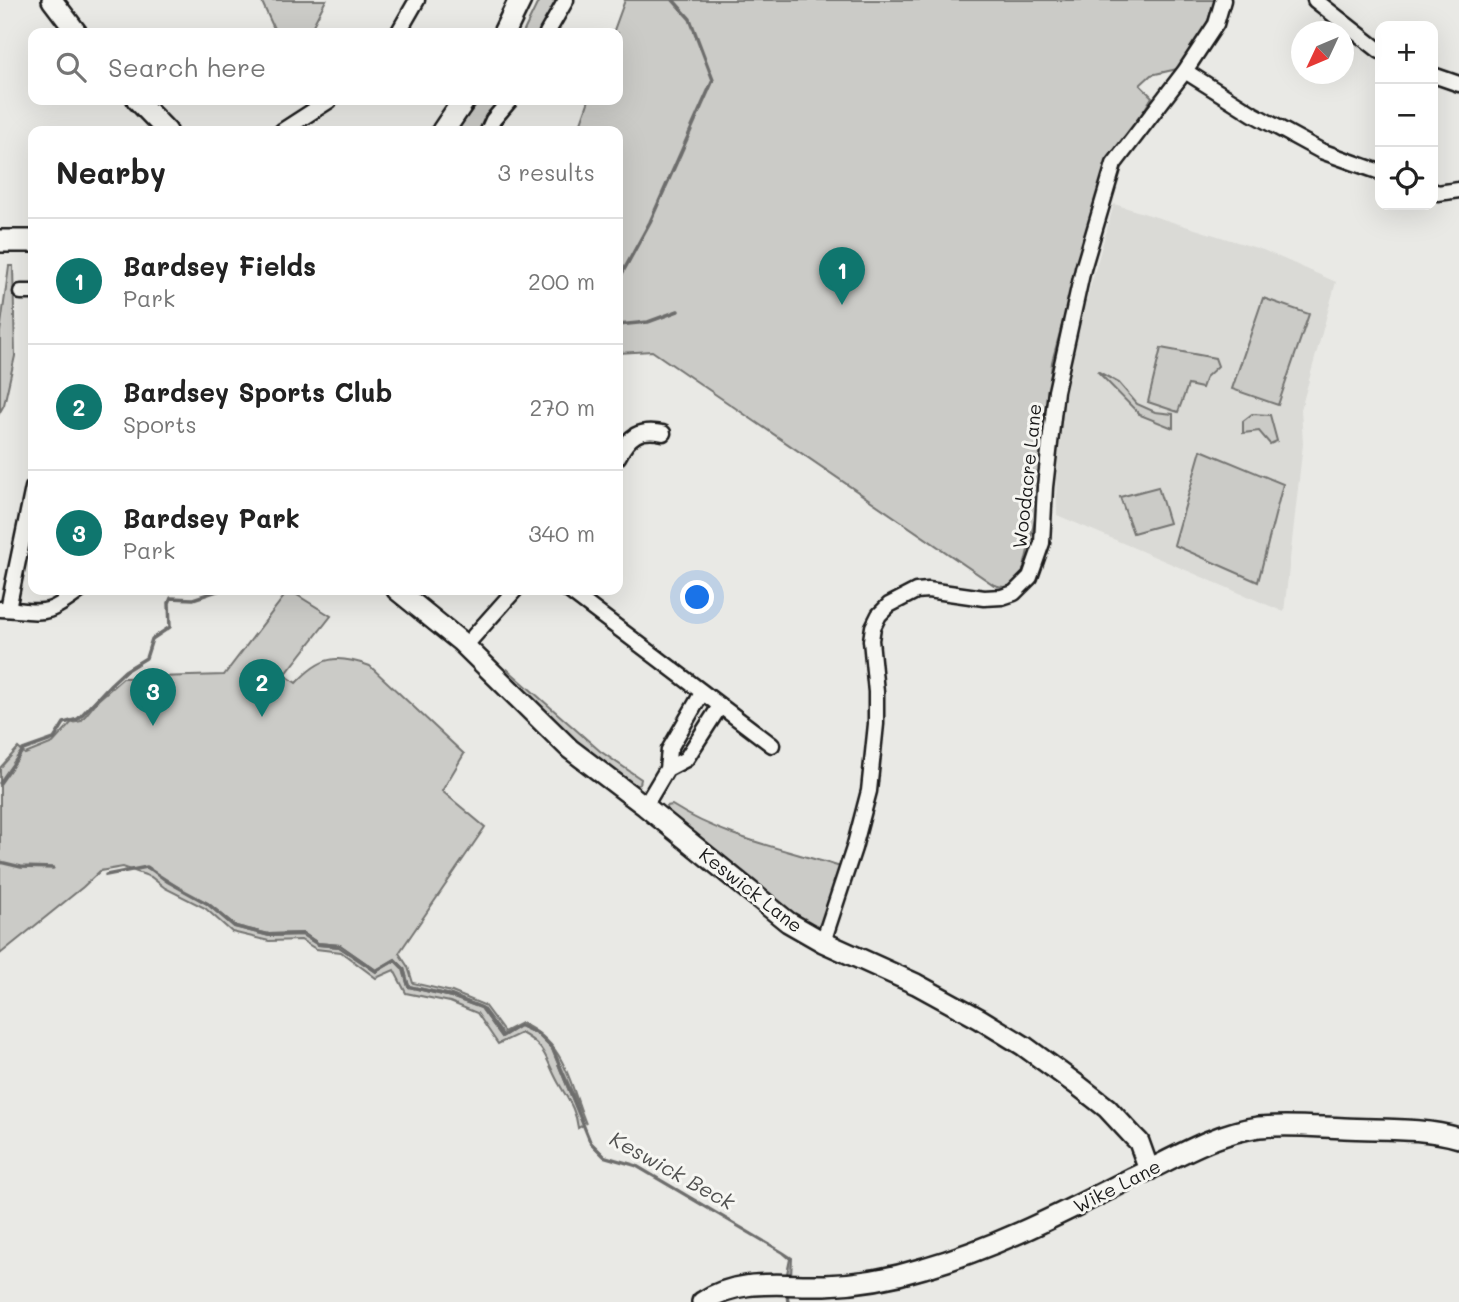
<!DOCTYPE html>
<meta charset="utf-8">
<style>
:root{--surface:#fff;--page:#f6f6f6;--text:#222;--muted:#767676;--line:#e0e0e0;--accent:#0f766e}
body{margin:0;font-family:Mali,sans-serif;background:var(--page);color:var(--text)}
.controls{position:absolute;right:21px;top:21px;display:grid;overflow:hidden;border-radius:14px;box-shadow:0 7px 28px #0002}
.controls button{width:63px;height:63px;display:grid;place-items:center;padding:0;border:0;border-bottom:2px solid var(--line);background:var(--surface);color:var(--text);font:35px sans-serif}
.compass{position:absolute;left:1291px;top:21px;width:63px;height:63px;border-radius:50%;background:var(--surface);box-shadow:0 7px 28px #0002;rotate:226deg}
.you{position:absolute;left:698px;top:598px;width:24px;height:24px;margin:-18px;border:5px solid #fff;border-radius:50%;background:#1a73e8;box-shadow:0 0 0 10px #1a73e833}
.badge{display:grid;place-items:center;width:46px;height:46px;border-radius:50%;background:var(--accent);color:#fff;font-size:23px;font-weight:700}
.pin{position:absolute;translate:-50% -58px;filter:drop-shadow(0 2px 4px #0008)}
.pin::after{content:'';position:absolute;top:37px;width:24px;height:21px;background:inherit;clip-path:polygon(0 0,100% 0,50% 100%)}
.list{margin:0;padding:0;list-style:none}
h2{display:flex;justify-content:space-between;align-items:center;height:91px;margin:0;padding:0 28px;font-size:30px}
h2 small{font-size:23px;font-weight:400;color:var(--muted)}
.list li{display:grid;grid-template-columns:46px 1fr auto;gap:21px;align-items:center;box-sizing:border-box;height:126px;padding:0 28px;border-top:2px solid var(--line)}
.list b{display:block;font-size:26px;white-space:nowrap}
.list p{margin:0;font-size:23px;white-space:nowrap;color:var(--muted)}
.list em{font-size:23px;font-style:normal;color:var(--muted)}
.icon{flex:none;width:38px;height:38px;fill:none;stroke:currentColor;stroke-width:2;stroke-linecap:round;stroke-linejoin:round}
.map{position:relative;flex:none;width:1459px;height:1302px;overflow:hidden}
.search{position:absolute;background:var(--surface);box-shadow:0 7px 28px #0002;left:28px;top:28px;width:595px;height:77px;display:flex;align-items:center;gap:18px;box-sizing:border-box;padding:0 24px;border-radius:14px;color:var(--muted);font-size:26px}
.panel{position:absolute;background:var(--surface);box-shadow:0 7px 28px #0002;left:28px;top:126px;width:595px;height:469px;border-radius:14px}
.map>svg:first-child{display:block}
.built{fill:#dadad6}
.green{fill:#cbcbc7;stroke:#747472;stroke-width:2}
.water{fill:#a3a3a1;stroke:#6d6d6c;stroke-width:2}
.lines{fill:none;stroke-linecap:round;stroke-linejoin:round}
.stream{stroke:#6d6d6c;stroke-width:3.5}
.street-casing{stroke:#1c1c1c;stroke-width:19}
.secondary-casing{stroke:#1c1c1c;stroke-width:24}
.primary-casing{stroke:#1c1c1c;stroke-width:26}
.street{stroke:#f6f6f2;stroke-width:14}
.secondary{stroke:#f6f6f2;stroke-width:19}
.primary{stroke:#f6f6f2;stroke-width:21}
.labels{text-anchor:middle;stroke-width:6;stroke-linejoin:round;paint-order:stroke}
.street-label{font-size:19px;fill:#1c1c1c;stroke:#f6f6f2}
.water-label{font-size:21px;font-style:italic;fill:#525251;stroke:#f6f6f2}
</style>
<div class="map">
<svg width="1459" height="1302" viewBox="0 0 1459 1302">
<rect width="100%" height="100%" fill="#e9e9e5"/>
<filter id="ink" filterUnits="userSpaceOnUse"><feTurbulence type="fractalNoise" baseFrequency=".0143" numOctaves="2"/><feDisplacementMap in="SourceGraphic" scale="14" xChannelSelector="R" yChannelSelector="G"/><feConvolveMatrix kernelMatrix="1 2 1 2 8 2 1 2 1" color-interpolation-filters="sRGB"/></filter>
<g filter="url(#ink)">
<path class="built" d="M1114,204L1263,250L1336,282L1301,409L1303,444L1284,612L1057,515L1056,480L1064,378Z"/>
<path class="green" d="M261,0H326L309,33H276Z
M539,0H559L542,33H523Z
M625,0H1215L1204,32L1177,69L1151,75L1140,85L1152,97L1135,126L1106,166L1095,203L1052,362L1039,502L1023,572C1017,587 1009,590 994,585L652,351L618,353V131H578L589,100H618V33H613Z
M480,100H504L480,131H456Z
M9,266H13L15,356L4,405L0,412V332Z
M1263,298L1309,314L1278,405L1232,389Z
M1161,348L1215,358L1218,366L1206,377L1202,388L1188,385L1178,412L1148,402Z
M1097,371L1119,383L1137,404L1155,412L1173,414V428L1140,415Z
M1252,414L1270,415L1277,441L1270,444L1259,431L1243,433V421Z
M1201,450L1283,484L1258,582L1174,545Z
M1158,487L1169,523L1133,533L1120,497Z
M289,590L331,616L285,675L296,683C321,656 336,654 370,666L464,754L442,791L485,827L399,953L408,967L413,983L452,992L484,1005L504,1032L521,1023C566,1043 569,1082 586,1124L553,1048L538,1033L520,1025L503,1035L481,1007L451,995L409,986L404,968L395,959L376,970L340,945L318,943L303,933L269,934L236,926L208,903L165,880L207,904L235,927L269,936L302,935L318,945L339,947L376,972L395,961L403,969L408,987L451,997L481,1008L502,1037L520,1026L537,1034L552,1049L583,1125L578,1128C576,1109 567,1098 558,1082C546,1060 546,1046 521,1033L498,1044L477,1013L450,1002L406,993L394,970L376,978L341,952L316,949L301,940L269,941L232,932L205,908L165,888L151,877L123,867L100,871L83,887L0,954V768L18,748L25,754L53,743L71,723L81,721L98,700L123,678L224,675Z
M507,669L600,751L641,779L640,784L634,787L568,736L505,671Z
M672,805C722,837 784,849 841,867L825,918L817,928L792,916L664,810L667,806Z"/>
<path class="water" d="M147,867L186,892L208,903L236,926L269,934L303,933L318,943L340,945L376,970L395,959L404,968L409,986L451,995L482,1007L503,1035L520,1025L538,1033L553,1048L591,1142L605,1156L636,1165L783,1252L792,1258L791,1277L786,1278L790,1259L783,1253L635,1166L604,1157L590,1143L552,1049L537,1034L520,1026L502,1037L481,1008L451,997L408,987L403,969L395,961L376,972L339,947L318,945L302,935L269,936L234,927L207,904L167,882Z"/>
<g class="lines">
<path class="stream" d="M618,281L650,222L713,80L690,19L673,0
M618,325L648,322L678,311
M0,783L23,750L54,739L64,723L78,719L111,684L125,671L146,658L152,639L170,627L169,603L171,598L193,599L220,590
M0,862L21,867L53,868
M106,875L147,867L150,869
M787,1294L788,1302"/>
<g class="street-casing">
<path id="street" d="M1315,0L1380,51
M398,33L417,0
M547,33L566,0
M1185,71L1253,114L1321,151L1380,172
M1433,75L1459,84
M282,131L330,100
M488,131L493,120L510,100
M1433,191L1438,193L1459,190
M21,292H33
M618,457C629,436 639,428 663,433
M568,590L772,745
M0,609C46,611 42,619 81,590
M8,609L33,488
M465,646L515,590
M667,769L686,759L720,706
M645,806L667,769L669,750L702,693
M823,942L854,848L869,791L876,724V692L871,640L873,627L879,615L889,605L916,591L928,590L984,598L1002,597L1014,593L1030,577L1042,543L1045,487L1056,391L1083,269L1114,164L1185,71L1216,24L1223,0"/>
</g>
<g class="secondary-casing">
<path id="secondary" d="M52,0L77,33
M137,100L167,131
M397,590L460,641L570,749L645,806L788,922L823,942L916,984L980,1019L1024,1046L1080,1087L1107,1108L1133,1136L1139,1142L1149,1170
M702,1302C739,1277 783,1286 825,1285C859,1284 892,1278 924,1268C998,1247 1064,1212 1132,1178C1173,1159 1214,1133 1259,1127C1287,1124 1316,1127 1344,1128C1382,1130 1422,1127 1459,1138"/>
</g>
<g class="primary-casing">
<path id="primary" d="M504,33L520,0
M443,131L464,100
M0,241H33"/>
</g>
<use href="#street" class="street"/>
<use href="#secondary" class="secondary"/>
<use href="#primary" class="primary"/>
</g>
</g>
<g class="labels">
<g class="street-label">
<text transform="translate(1027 476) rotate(-84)" y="7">Woodacre Lane</text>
<text transform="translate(751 890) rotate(38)" y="7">Keswick Lane</text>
<text transform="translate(1117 1186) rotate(-27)" y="7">Wike Lane</text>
</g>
<g class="water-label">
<text transform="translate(672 1171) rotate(29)" y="7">Keswick Beck</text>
</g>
</g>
</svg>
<div class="controls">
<button>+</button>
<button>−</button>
<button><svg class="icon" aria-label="locate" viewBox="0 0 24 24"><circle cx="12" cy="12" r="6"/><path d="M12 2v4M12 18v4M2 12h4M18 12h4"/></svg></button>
</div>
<svg class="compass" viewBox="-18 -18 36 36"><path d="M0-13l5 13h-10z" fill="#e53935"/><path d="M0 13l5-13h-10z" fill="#767676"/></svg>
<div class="you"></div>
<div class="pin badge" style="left:842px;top:305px">1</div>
<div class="pin badge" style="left:262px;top:717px">2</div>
<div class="pin badge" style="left:153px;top:726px">3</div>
<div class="search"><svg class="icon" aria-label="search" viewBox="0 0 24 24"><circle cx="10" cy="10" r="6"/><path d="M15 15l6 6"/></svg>Search here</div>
<section class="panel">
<h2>Nearby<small>3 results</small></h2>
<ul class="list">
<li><span class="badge">1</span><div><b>Bardsey Fields</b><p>Park</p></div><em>200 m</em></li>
<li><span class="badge">2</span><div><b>Bardsey Sports Club</b><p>Sports</p></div><em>270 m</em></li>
<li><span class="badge">3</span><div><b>Bardsey Park</b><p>Park</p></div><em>340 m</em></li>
</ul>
</section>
</div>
